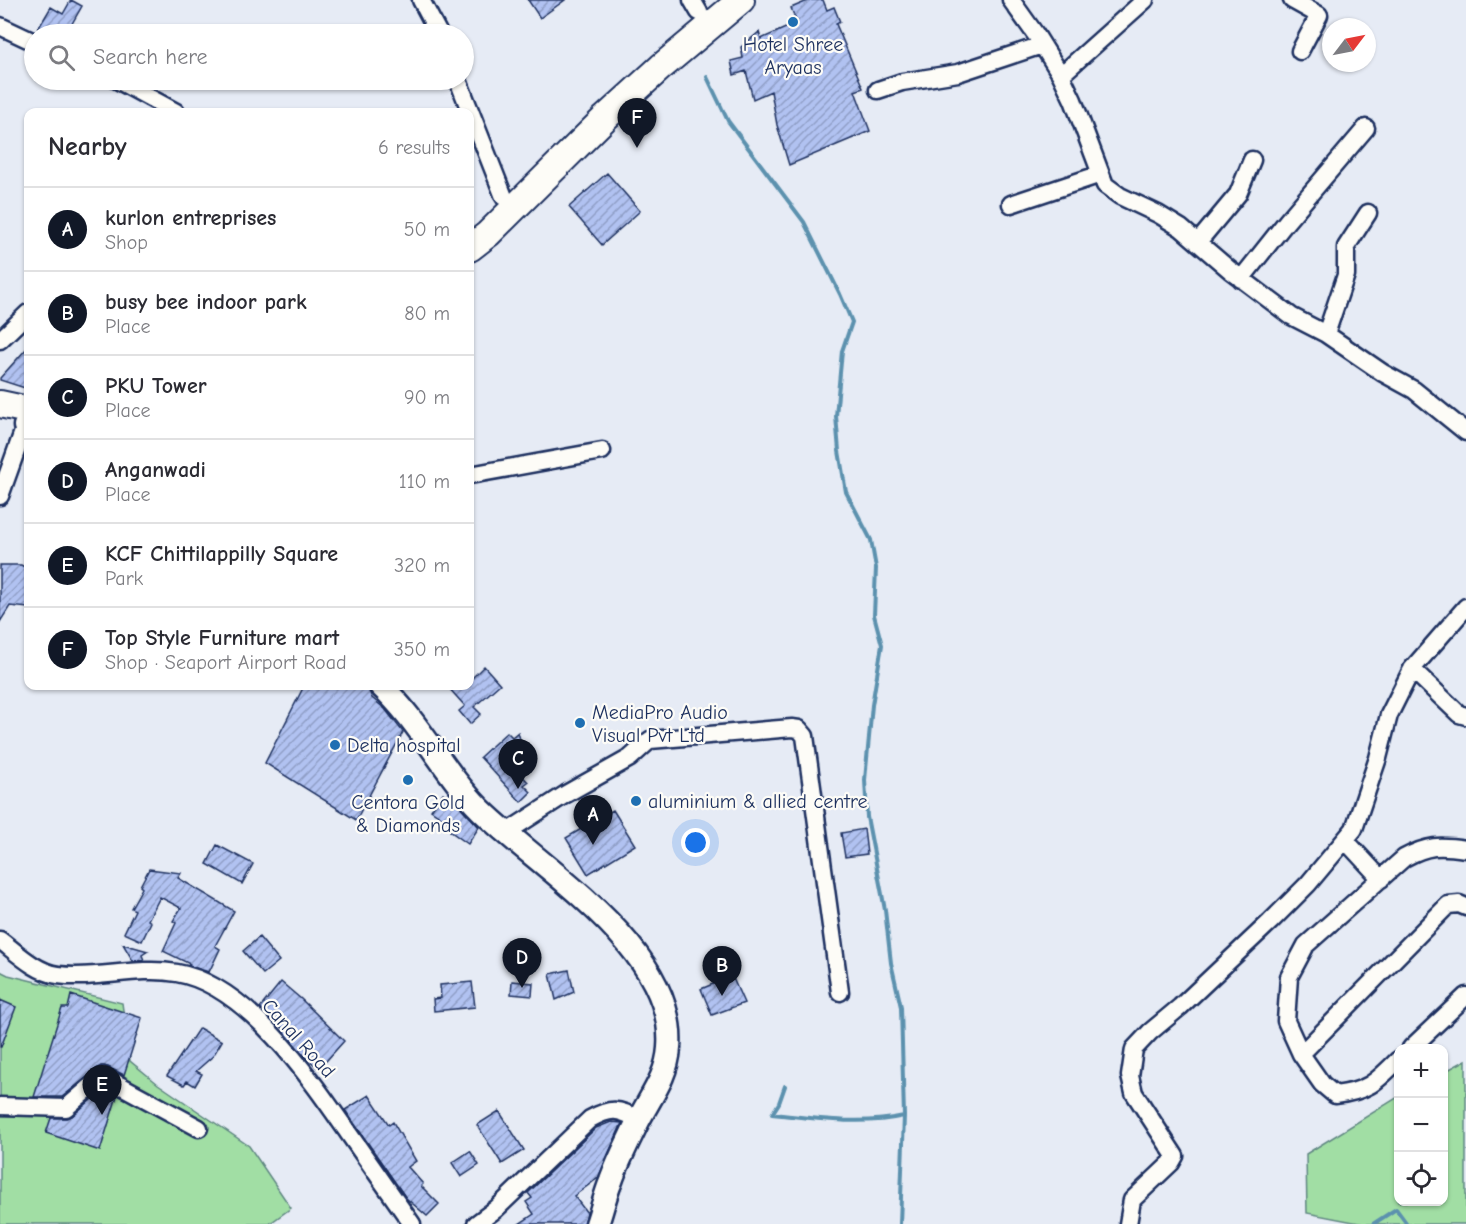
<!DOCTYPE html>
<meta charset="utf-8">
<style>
:root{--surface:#fff;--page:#f7f7f7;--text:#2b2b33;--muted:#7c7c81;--line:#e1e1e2;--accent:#111827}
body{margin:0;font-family:"Comic Neue",sans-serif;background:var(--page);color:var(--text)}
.controls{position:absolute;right:18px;bottom:18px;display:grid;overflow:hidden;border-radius:12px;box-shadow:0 2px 4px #0004}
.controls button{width:54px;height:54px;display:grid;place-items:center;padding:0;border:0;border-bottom:2px solid var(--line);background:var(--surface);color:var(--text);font:30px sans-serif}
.compass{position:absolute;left:1322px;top:18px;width:54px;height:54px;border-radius:50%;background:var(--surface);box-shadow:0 2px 4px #0004;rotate:58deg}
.you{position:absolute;left:696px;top:843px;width:21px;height:21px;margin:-15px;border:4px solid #fff;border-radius:50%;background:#1a73e8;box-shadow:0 0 0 9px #1a73e833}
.badge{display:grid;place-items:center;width:39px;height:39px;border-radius:50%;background:var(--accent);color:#fff;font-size:20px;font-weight:700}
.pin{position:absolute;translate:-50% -50px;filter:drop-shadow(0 2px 3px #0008)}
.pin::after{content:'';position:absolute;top:32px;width:21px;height:18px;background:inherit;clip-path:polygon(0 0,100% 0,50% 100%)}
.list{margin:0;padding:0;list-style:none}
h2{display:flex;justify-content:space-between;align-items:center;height:78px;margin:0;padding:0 24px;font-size:26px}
h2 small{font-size:20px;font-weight:400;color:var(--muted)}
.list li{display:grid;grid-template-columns:39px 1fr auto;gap:18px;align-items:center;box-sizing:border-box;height:84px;padding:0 24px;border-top:2px solid var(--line)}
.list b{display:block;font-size:22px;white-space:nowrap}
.list p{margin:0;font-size:20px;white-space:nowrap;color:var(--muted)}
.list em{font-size:20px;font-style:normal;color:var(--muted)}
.icon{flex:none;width:33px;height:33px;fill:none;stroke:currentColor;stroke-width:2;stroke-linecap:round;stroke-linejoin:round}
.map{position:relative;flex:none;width:1466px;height:1224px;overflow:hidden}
.search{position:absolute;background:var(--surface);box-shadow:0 2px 4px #0004;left:24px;top:24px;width:450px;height:66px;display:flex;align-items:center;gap:15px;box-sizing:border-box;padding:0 21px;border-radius:33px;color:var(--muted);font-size:22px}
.panel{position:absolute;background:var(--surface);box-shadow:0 2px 4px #0004;left:24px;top:108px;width:450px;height:582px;border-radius:12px}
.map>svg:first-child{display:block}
.green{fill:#a1dea4;stroke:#5e8681;stroke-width:1.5}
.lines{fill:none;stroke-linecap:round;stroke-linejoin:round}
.stream{stroke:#5b91ae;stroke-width:4}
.building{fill:url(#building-hatch);stroke:#1b2f5e;stroke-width:1.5}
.minor-casing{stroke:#1b2f5e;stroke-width:21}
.secondary-casing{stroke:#1b2f5e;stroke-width:27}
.primary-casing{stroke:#1b2f5e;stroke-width:30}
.minor{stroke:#fdfcf7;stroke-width:16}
.secondary{stroke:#fdfcf7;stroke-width:22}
.primary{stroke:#fdfcf7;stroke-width:26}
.poi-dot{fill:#1f6fb2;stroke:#fdfcf7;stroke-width:2}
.labels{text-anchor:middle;stroke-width:4.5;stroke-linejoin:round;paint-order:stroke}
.poi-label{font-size:20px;fill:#1b2f5e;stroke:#fdfcf7;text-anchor:start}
.street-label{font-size:20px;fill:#1b2f5e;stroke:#fdfcf7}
</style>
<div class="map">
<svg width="1466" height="1224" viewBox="0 0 1466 1224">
<defs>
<pattern id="building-hatch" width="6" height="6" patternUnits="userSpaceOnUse" patternTransform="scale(1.5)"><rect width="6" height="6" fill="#b1c2f1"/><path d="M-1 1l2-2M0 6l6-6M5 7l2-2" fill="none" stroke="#8f9ec6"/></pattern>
</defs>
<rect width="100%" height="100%" fill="#e6ebf5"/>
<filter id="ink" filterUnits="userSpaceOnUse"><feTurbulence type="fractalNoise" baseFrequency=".0167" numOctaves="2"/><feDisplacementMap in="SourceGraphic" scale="12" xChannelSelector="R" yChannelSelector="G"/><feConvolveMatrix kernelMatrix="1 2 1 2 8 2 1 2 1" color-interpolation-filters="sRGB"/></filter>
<g filter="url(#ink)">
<path class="green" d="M0,971L8,975L122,1003L130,1061L158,1084L249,1146L291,1208L269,1224H0Z
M1466,1060V1224H1364L1307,1213L1306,1154L1398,1097V1202H1444V1072Z"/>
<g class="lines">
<path class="stream" d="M707,77L728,121L804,222L840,294L852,322L842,351L836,416L839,451L846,492L871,540L876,568L874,615L882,645L872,705L865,780L867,817L885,910L891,963L901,1007L904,1116C860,1126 816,1118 772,1114L779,1103L785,1086
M900,1224L904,1116
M1373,1224L1396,1209L1407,1224"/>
</g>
<path class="building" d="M71,0L82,6L66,34H47L38,29L51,7L63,14Z
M528,0H565L540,18Z
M810,0H823L827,10L834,7L840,22L836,24L863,88L855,91L870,131L789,165L777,125L771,91L753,99L746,71L734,75L731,61L743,58L741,47L759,32L761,39L797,23L791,8Z
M607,173L640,211L602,245L569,207Z
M28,347V389L0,380V378Z
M0,565H21L28,569V608L10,606L0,622Z
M484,666L500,684L474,707L481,714L470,724L459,711L465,706L447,686H470V680Z
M304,686H361L368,689L372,698L385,709L403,732L356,820L265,763Z
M507,732L512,737L518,732L524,754L512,765L528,782L524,785L531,792L521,802L480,757Z
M443,793L456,802L479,827L468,844L450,831L454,826L431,810Z
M613,810L635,845L588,874L566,838Z
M864,829L867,854L845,857L841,833Z
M217,845L253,864L242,884L207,864Z
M149,869L181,873L178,878L234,911L215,946L220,949L209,972L189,966L190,964L163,951L176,923L173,921L181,908L160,897L148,920L151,922L142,941L124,933L135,910L131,908L142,888L140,886Z
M259,937L279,961L263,974L243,951Z
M123,944L148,951L142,955L144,960L133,961Z
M569,970L574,992L556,1000L550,974Z
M732,976L744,1003L712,1015L701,989Z
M512,981L533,983L532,996L511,994Z
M281,982L301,999L344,1041L319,1069L303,1054L283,1031L285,1030L260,1008Z
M472,982L475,1007L434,1011L433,999L441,998L440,985Z
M71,995L142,1018L124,1075L108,1067L101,1066L62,1097H34L62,1008H68Z
M0,1000L16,1007L1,1047H0Z
M199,1028L222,1041L213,1056L196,1071L202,1074L195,1086L187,1081L184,1085L167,1076Z
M104,1089L117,1096L100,1151L46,1133L51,1118H66L72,1116Z
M369,1095L389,1125L393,1122L416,1161L408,1167L423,1184L421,1186L439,1204L427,1216L406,1198L345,1110Z
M499,1111L524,1150L502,1164L477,1125Z
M611,1122L622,1123L598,1178L574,1196L587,1213L584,1224H519L534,1214L526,1202L532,1198L528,1193L596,1128Z
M470,1151L479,1165L461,1177L452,1163Z"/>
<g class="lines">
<g class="minor-casing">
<path id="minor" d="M421,0L439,34
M692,0L699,12
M1011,0L1036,35L1061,75L1073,100L1105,185L1120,196L1158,214L1181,228L1230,270L1291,316L1326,334L1383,373L1414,390L1466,432
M1292,0L1319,15L1300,51
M0,26L34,42
M1061,75L1145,0
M117,80L176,112
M458,80L504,197
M878,90L902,82L958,73L1042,45
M1011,204L1101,174
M1198,242L1238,194L1252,160
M1241,279L1287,221L1366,128
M1326,334L1346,275V247L1368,213
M0,340L28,313
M470,475L602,451
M0,496L25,426
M1412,669L1459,714L1466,716
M507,832L566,794L630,758L650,740L792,728L799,729L805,736C816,821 829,906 840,992
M1345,840L1381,879
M0,940C17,953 36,972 58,975C97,980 137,966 177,973C247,985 311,1079 349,1134C370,1164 391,1194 412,1224
M1411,1048L1466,996
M1301,1054L1448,905L1459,904L1466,907
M1398,1060C1375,1083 1368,1091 1335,1095L1322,1084L1301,1054L1286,1021L1289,977L1306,945L1404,858C1428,845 1439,845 1466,849
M0,1106L66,1108L103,1076L199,1128
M476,1224L496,1209L590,1119C612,1107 617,1109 639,1119
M1128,1224L1132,1200L1171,1163L1175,1156L1134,1093L1130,1076L1134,1049L1150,1032L1180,1007L1270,922L1308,884L1354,829L1378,758L1389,715L1412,669L1466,607"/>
</g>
<g class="secondary-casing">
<path id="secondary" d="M25,426L28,429
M381,686C420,722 443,772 481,810C543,871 677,949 669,1048C667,1077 650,1097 637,1123C628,1142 618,1161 611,1181C605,1195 602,1210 597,1224"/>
</g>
<g class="primary-casing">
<path id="primary" d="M470,248L488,234L605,118L661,67L741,0
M0,404L28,410"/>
</g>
<use href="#minor" class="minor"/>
<use href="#secondary" class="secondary"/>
<use href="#primary" class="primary"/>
</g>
</g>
<g class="poi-dot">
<circle cx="793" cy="22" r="6"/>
<circle cx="580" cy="723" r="6"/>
<circle cx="335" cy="745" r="6"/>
<circle cx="408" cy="780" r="6"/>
<circle cx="636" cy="801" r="6"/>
</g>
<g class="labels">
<g class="poi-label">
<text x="793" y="51" text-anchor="middle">Hotel Shree<tspan x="793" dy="23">Aryaas</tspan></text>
<text x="592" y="719">MediaPro Audio<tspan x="592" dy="23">Visual Pvt Ltd</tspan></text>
<text x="347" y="752">Delta hospital</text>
<text x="648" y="808">aluminium &amp; allied centre</text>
<text x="408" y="809" text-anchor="middle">Centora Gold<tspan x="408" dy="23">&amp; Diamonds</tspan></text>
</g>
<g class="street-label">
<text transform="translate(299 1038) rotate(48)" y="7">Canal Road</text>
</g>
</g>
</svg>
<div class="controls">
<button>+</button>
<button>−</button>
<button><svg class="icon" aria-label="locate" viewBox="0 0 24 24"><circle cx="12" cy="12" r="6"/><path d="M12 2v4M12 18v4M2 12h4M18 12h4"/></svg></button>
</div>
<svg class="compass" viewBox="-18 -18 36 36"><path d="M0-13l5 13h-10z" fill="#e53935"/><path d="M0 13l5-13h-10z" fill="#7c7c81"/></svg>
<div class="you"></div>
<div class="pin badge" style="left:593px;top:845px">A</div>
<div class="pin badge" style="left:722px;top:996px">B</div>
<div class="pin badge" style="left:518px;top:789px">C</div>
<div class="pin badge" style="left:522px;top:988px">D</div>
<div class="pin badge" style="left:102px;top:1115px">E</div>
<div class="pin badge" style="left:637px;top:148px">F</div>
<div class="search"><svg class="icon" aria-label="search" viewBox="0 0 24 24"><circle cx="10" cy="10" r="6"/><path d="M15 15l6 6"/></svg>Search here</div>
<section class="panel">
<h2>Nearby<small>6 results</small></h2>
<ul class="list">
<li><span class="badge">A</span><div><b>kurlon entreprises</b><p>Shop</p></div><em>50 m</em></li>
<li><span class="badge">B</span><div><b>busy bee indoor park</b><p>Place</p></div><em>80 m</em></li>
<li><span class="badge">C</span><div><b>PKU Tower</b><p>Place</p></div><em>90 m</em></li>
<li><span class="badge">D</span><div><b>Anganwadi</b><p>Place</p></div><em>110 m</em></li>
<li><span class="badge">E</span><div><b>KCF Chittilappilly Square</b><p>Park</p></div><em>320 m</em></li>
<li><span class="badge">F</span><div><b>Top Style Furniture mart</b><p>Shop · Seaport Airport Road</p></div><em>350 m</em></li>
</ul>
</section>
</div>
